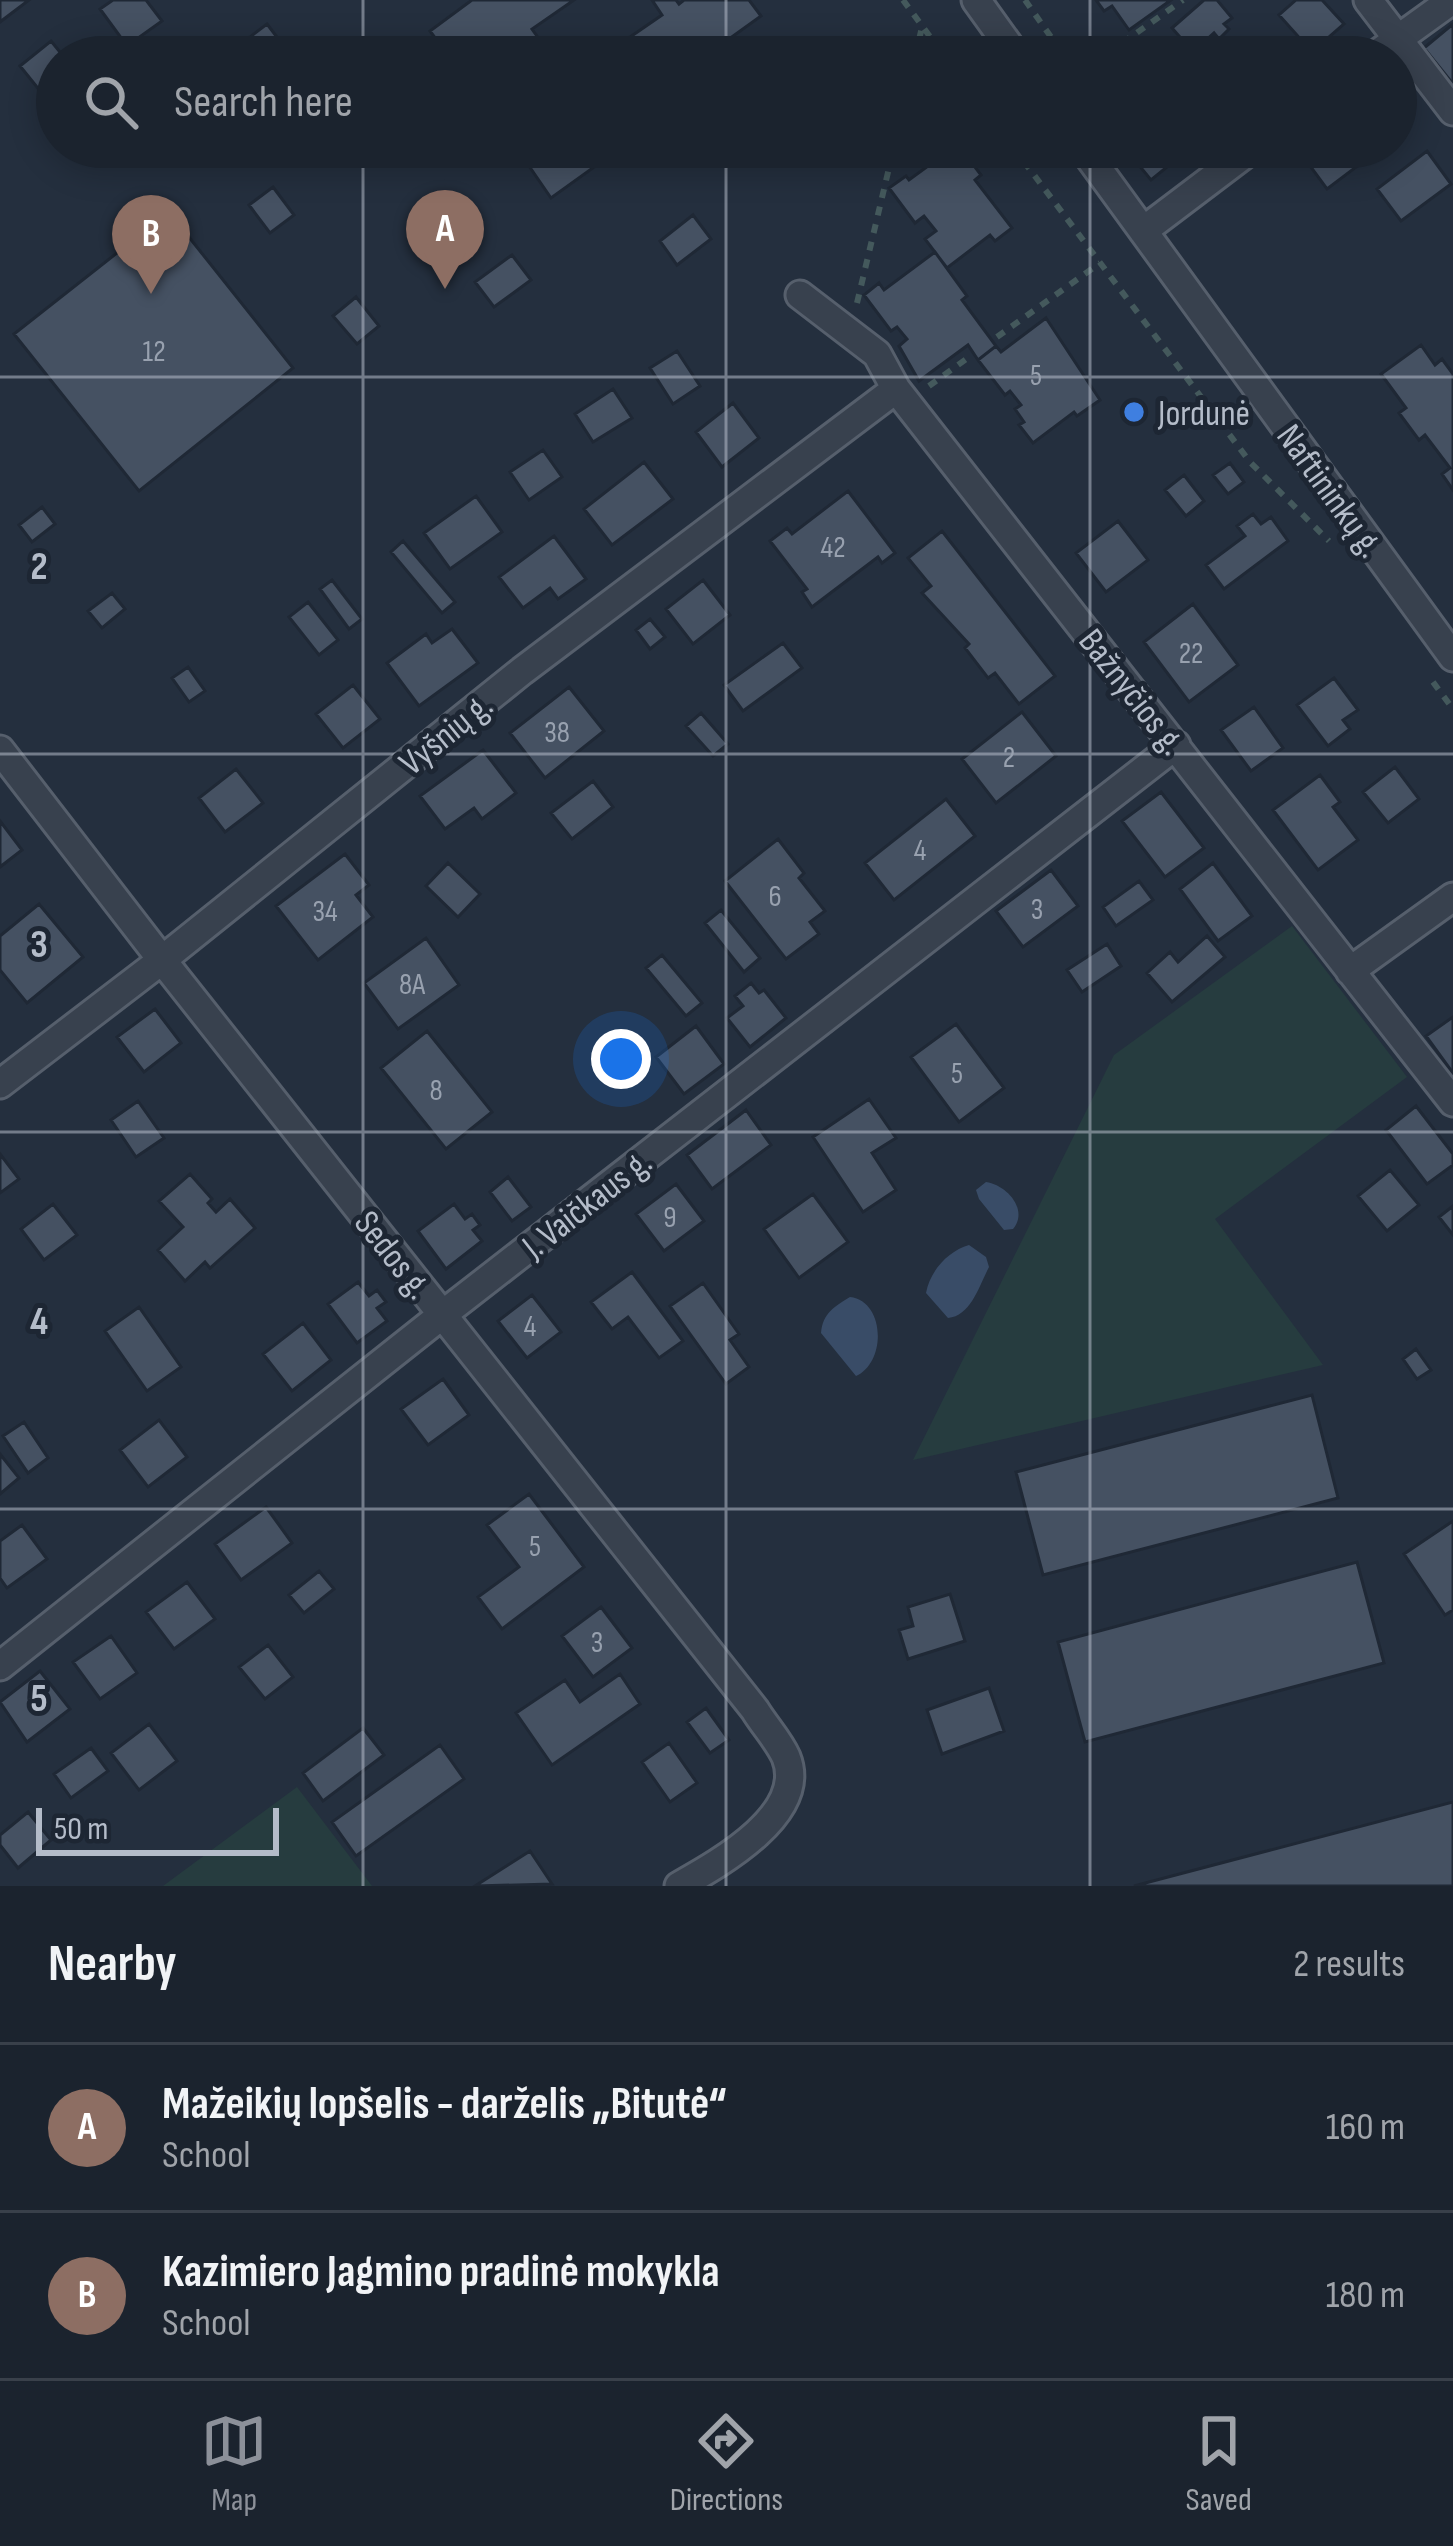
<!DOCTYPE html>
<meta charset="utf-8">
<style>
:root{--surface:#1b232e;--page:#282f3a;--text:#f1f3f6;--muted:#a0a4aa;--line:#39404a;--accent:#8c9099}
body{margin:0;font-family:"Sofia Sans Condensed",sans-serif;background:var(--page);color:var(--text)}
.scale{position:absolute;left:36px;bottom:30px;width:243px;box-sizing:border-box;padding-left:12px;border:6px solid #b4bcc9;border-top:0;font-size:33px;line-height:42px;white-space:nowrap;color:#b4bcc9;-webkit-text-stroke:9px #1d2633;paint-order:stroke}
.you{position:absolute;left:621px;top:1059px;width:42px;height:42px;margin:-30px;border:9px solid #fff;border-radius:50%;background:#1a73e8;box-shadow:0 0 0 18px #1a73e833}
.badge{display:grid;place-items:center;width:78px;height:78px;border-radius:50%;background:var(--accent);color:#fff;font-size:39px;font-weight:700}
.pin{position:absolute;translate:-50% -99px;filter:drop-shadow(0 3px 6px #0008)}
.pin::after{content:'';position:absolute;top:63px;width:42px;height:36px;background:inherit;clip-path:polygon(0 0,100% 0,50% 100%)}
.list{margin:0;padding:0;list-style:none}
h2{display:flex;justify-content:space-between;align-items:center;height:156px;margin:0;padding:0 48px;font-size:51px}
h2 small{font-size:39px;font-weight:400;color:var(--muted)}
.list li{display:grid;grid-template-columns:78px 1fr auto;gap:36px;align-items:center;box-sizing:border-box;height:168px;padding:0 48px;border-top:3px solid var(--line)}
.list b{display:block;font-size:45px;white-space:nowrap}
.list p{margin:0;font-size:39px;white-space:nowrap;color:var(--muted)}
.list em{font-size:39px;font-style:normal;color:var(--muted)}
.icon{flex:none;width:66px;height:66px;fill:none;stroke:currentColor;stroke-width:2;stroke-linecap:round;stroke-linejoin:round}
.map{position:relative;flex:none;width:1453px;height:1886px;overflow:hidden}
.search{position:absolute;background:var(--surface);box-shadow:0 6px 30px #0003;left:36px;right:36px;top:36px;height:132px;display:flex;align-items:center;gap:30px;box-sizing:border-box;padding:0 42px;border-radius:66px;color:var(--muted);font-size:45px}
.sheet{height:492px;background:var(--surface)}
nav{display:flex;justify-content:space-around;align-items:center;box-sizing:border-box;height:168px;border-top:3px solid var(--line);background:var(--surface);font-size:33px;color:var(--muted)}
nav a{display:grid;justify-items:center;gap:6px}
nav .on{color:var(--accent)}
.map>svg:first-child{display:block}
.green{fill:#263c3f}
.water{fill:#394c67}
.building{fill:#455162;stroke:#1f2835;stroke-width:3}
.lines{fill:none;stroke-linecap:round;stroke-linejoin:round}
.street-casing{stroke:#565f6c;stroke-width:33}
.path{stroke:#44595c;stroke-width:6;stroke-dasharray:9 9;stroke-linecap:butt}
.street{stroke:#38414e;stroke-width:27}
.grid{fill:none;stroke:#b4bcc9;stroke-width:3;stroke-opacity:0.55}
.shop-dot{fill:#3f7fe0;stroke:#1d2633;stroke-width:4.5}
.labels{text-anchor:middle;stroke-width:10;stroke-linejoin:round;paint-order:stroke}
.number-label{font-size:30px;fill:#98a1af}
.poi-label{font-size:36px;fill:#b4bcc9;stroke:#1d2633;text-anchor:start}
.street-label{font-size:36px;fill:#b4bcc9;stroke:#1d2633}
.grid-label{font-size:39px;text-anchor:middle;font-weight:bold;fill:#b4bcc9;stroke:#1d2633;stroke-width:10;stroke-linejoin:round;paint-order:stroke}
</style>
<div class="map">
<svg width="1453" height="1886" viewBox="0 0 1453 1886">
<rect width="100%" height="100%" fill="#242f3e"/>
<path class="green" d="M1292,926L1407,1077L1215,1219L1323,1365L913,1460L1114,1055Z
M297,1787L372,1886H163Z"/>
<path class="water" d="M986,1182C1007,1185 1029,1210 1013,1229L1004,1230L979,1199L976,1190Z
M969,1245L986,1257L989,1267C979,1286 971,1316 948,1318L926,1293C930,1271 948,1251 969,1245Z
M850,1297C885,1301 887,1362 856,1376L821,1333C823,1313 834,1307 850,1297Z"/>
<path class="building" d="M0,0H29L0,22Z
M113,0H146L162,21L127,46L100,9Z
M472,0H574L532,29L552,57H532L519,39L494,57H449L430,31Z
M652,0H676L679,4L684,0H749L761,16L704,57H601L662,15Z
M1096,0H1171L1129,30L1112,6L1104,11Z
M1204,0H1217L1232,18L1224,24L1229,29L1219,39L1214,33L1193,52L1172,28Z
M1296,0H1322L1344,24L1312,52L1279,15Z
M267,24L283,45L267,57H245L237,47Z
M1453,24V84L1424,48Z
M51,41L64,57H57V96L49,102L20,66Z
M91,147H120L102,161Z
M516,147H622L551,198Z
M954,147H960L981,175L975,180L1012,228L995,241L990,235L947,268L925,239L936,231L924,216L915,223L889,188L906,176L909,180Z
M1124,147H1177L1183,154L1151,180Z
M1305,147H1378L1380,149L1327,189L1299,151Z
M1427,151L1451,184L1401,221L1377,189Z
M273,187L294,215L270,233L249,205Z
M169,212L293,368L139,491L14,334Z
M693,215L711,239L677,265L660,241Z
M935,252L967,296L962,300L996,346L978,360L968,345L919,381L899,346L907,339L897,327L891,331L864,295L879,283L884,290Z
M512,255L531,280L494,307L475,282Z
M356,297L379,326L357,344L333,316Z
M1046,318L1100,400L1077,416L1074,412L1033,443L1019,425L1024,422L1015,409L1021,405L1010,391L1005,395L978,360L996,346L1001,352Z
M1421,345L1435,365L1442,359L1453,374V490L1442,474L1450,468L1425,435L1419,440L1399,413L1406,408L1381,374Z
M677,351L700,386L673,404L650,368Z
M613,389L632,418L593,442L575,414Z
M733,403L759,438L722,467L696,432Z
M543,450L562,477L529,500L510,472Z
M644,462L673,499L612,545L584,509Z
M1230,463L1244,482L1228,494L1213,475Z
M1184,475L1204,501L1186,516L1165,490Z
M848,491L895,553L882,563L878,557L812,607L802,592L807,589L770,541L787,528L792,534Z
M476,496L502,532L450,569L424,533Z
M42,507L55,524L32,542L19,525Z
M1253,514L1261,524L1271,517L1288,541L1224,589L1206,565L1245,536L1237,526Z
M1118,521L1148,560L1106,592L1076,553Z
M942,531L1055,676L1019,704L995,673L988,678L965,648L969,644L922,593L931,586L908,558Z
M554,536L586,579L558,599L550,588L523,608L499,577Z
M403,541L455,602L442,613L391,552Z
M332,580L362,619L349,629L320,589Z
M703,580L730,615L693,644L666,609Z
M112,593L125,609L102,628L88,611Z
M308,602L338,640L319,655L289,617Z
M1193,604L1238,665L1189,702L1144,642Z
M650,619L665,637L650,649L636,630Z
M452,629L478,663L419,706L387,663L426,634L432,643Z
M783,643L802,668L743,711L724,685Z
M188,667L205,691L189,702L172,678Z
M1334,678L1358,710L1343,720L1350,729L1328,746L1297,705Z
M353,685L380,719L343,748L316,714Z
M569,687L604,731L545,778L510,733Z
M1254,707L1283,748L1251,771L1221,730Z
M1022,712L1056,756L996,803L962,759Z
M701,713L728,744L713,756L686,726Z
M483,750L516,793L482,819L474,808L445,829L420,796Z
M1395,767L1419,799L1388,823L1363,792Z
M236,769L263,803L225,832L199,798Z
M1320,775L1340,802L1333,807L1358,840L1318,870L1273,810Z
M593,781L613,807L572,839L551,813Z
M1161,792L1204,848L1165,877L1122,821Z
M946,799L975,836L894,900L865,863Z
M0,821L22,850L0,867Z
M778,839L804,873L799,878L825,911L810,922L819,934L786,959L725,881Z
M345,854L369,885L356,895L373,917L318,960L276,906Z
M448,863L480,894L458,917L426,886Z
M1213,863L1252,916L1218,941L1180,889Z
M1051,870L1078,906L1023,947L996,911Z
M1139,881L1153,900L1116,926L1103,907Z
M39,904L83,957L27,1003L0,970V936Z
M721,910L760,958L744,972L705,923Z
M1207,936L1225,957L1172,1002L1147,973L1170,952L1178,962Z
M426,938L459,985L398,1029L364,983Z
M1107,944L1121,966L1082,992L1067,970Z
M662,955L702,1003L686,1016L646,968Z
M751,983L759,993L764,990L786,1018L750,1047L727,1018L743,1006L735,996Z
M155,1009L181,1043L144,1072L117,1037Z
M1453,1017V1073L1426,1036Z
M956,1024L1004,1088L959,1122L911,1057Z
M696,1026L724,1064L684,1094L656,1057Z
M427,1031L492,1112L446,1149L381,1068Z
M869,1099L896,1138L872,1153L896,1190L863,1212L813,1137Z
M138,1101L164,1138L136,1157L111,1120Z
M1416,1106L1453,1154V1165L1427,1184L1386,1130Z
M746,1110L771,1145L712,1189L687,1155Z
M0,1154L19,1179L0,1193Z
M1390,1170L1419,1205L1387,1231L1358,1196Z
M190,1174L212,1199L208,1203L216,1212L230,1199L255,1228L210,1268L205,1262L185,1281L158,1250L183,1227L159,1201Z
M508,1177L531,1207L512,1221L490,1192Z
M676,1184L704,1221L664,1251L636,1214Z
M813,1194L848,1242L799,1278L764,1229Z
M53,1204L77,1235L44,1260L21,1229Z
M454,1204L465,1219L472,1214L480,1225L473,1230L482,1241L446,1269L418,1231Z
M1453,1206V1235L1439,1217Z
M632,1272L683,1341L659,1358L628,1317L612,1329L591,1302Z
M358,1282L369,1296L377,1290L386,1302L377,1308L387,1321L357,1343L328,1304Z
M703,1283L739,1334L730,1340L749,1367L726,1384L670,1306Z
M532,1295L561,1332L527,1358L498,1321Z
M139,1307L181,1367L147,1391L105,1331Z
M303,1323L331,1360L292,1391L263,1354Z
M1416,1349L1431,1370L1417,1379L1403,1359Z
M443,1379L469,1415L428,1445L401,1409Z
M1312,1395L1338,1498L1043,1575L1016,1472Z
M159,1420L187,1457L148,1487L120,1450Z
M24,1422L48,1458L28,1473L3,1436Z
M0,1454L19,1478L0,1494Z
M529,1494L584,1567L502,1629L478,1597L519,1567L487,1525Z
M266,1507L292,1543L241,1580L215,1544Z
M1453,1521V1610L1445,1615L1404,1554Z
M22,1525L47,1559L7,1588L0,1578V1541Z
M1357,1562L1384,1663L1085,1742L1058,1642Z
M319,1571L334,1589L304,1613L289,1595Z
M187,1582L215,1619L174,1649L146,1612Z
M950,1594L965,1641L908,1659L899,1630L913,1626L908,1607Z
M601,1607L632,1648L593,1677L562,1636Z
M111,1636L137,1673L100,1699L73,1662Z
M268,1645L293,1677L265,1699L239,1667Z
M40,1671L70,1709L27,1742L0,1702Z
M620,1674L640,1704L552,1765L516,1713L565,1680L580,1702Z
M989,1688L1004,1731L942,1754L927,1710Z
M706,1708L729,1740L710,1753L687,1722Z
M149,1724L177,1761L139,1790L111,1753Z
M363,1728L384,1755L323,1801L303,1773Z
M669,1743L697,1783L670,1802L642,1762Z
M440,1745L464,1779L356,1856L332,1822Z
M91,1748L108,1771L71,1798L54,1774Z
M1453,1802V1886H1134Z
M28,1812L51,1840L18,1868L0,1845V1835Z
M530,1851L552,1884L475,1886Z"/>
<g class="lines">
<g class="street-casing">
<path id="street" d="M976,0L1017,57
M1368,0L1453,111
M1373,57L1452,0
M1082,147L1453,657
M1143,231L1254,147
M800,295L877,354L896,389L1453,1102
M0,750L162,960L755,1710C764,1725 779,1741 786,1757C809,1814 718,1864 679,1886
M1350,971L1453,897
M0,1084L162,960L522,671L896,389
M0,1666L442,1315L1176,745"/>
</g>
<path class="path" d="M903,0L945,57
M1025,0L1065,57
M915,57L922,27
M1089,57L1128,39L1183,0
M1013,147L1250,462L1329,541
M857,303L894,147
M997,337L1100,263
M929,386L969,357
M1433,682L1453,709"/>
<use href="#street" class="street"/>
</g>
<path class="grid" d="M363,0V57M726,0V57M1090,0V57M363,147V1886M726,147V1886M1090,147V1886M0,377H1453M0,754H1453M0,1132H1453M0,1509H1453"/>
<circle class="shop-dot" cx="1134" cy="412" r="12"/>
<g class="labels">
<g class="number-label">
<text x="154" y="361">12</text>
<text x="1036" y="385">5</text>
<text x="833" y="557">42</text>
<text x="1191" y="663">22</text>
<text x="557" y="742">38</text>
<text x="1009" y="767">2</text>
<text x="920" y="860">4</text>
<text x="775" y="906">6</text>
<text x="1037" y="919">3</text>
<text x="325" y="921">34</text>
<text x="412" y="994">8A</text>
<text x="957" y="1083">5</text>
<text x="436" y="1100">8</text>
<text x="670" y="1227">9</text>
<text x="530" y="1336">4</text>
<text x="535" y="1556">5</text>
<text x="597" y="1652">3</text>
</g>
<g class="poi-label">
<text x="1158" y="425">Jordunė</text>
</g>
<g class="street-label">
<text transform="translate(1331 490) rotate(54)" y="13">Naftininkų g.</text>
<text transform="translate(1133 691) rotate(52)" y="13">Bažnyčios g.</text>
<text transform="translate(445 733) rotate(-39)" y="13">Vyšnių g.</text>
<text transform="translate(586 1203) rotate(-38)" y="13">J. Vaičkaus g.</text>
<text transform="translate(394 1254) rotate(52)" y="13">Sedos g.</text>
</g>
</g>
<g class="grid-label">
<text x="39" y="579">2</text>
<text x="39" y="957">3</text>
<text x="39" y="1334">4</text>
<text x="39" y="1711">5</text>
</g>
</svg>
<div class="scale">50 m</div>
<div class="you"></div>
<div class="pin badge" style="left:445px;top:289px;background:#8d6e63">A</div>
<div class="pin badge" style="left:151px;top:294px;background:#8d6e63">B</div>
<div class="search"><svg class="icon" aria-label="search" viewBox="0 0 24 24"><circle cx="10" cy="10" r="6"/><path d="M15 15l6 6"/></svg>Search here</div>
</div>
<section class="sheet">
<h2>Nearby<small>2 results</small></h2>
<ul class="list">
<li><span class="badge" style="background:#8d6e63">A</span><div><b>Mažeikių lopšelis - darželis „Bitutė“</b><p>School</p></div><em>160 m</em></li>
<li><span class="badge" style="background:#8d6e63">B</span><div><b>Kazimiero Jagmino pradinė mokykla</b><p>School</p></div><em>180 m</em></li>
</ul>
</section>
<nav>
<a class="on"><svg class="icon" aria-label="map" viewBox="0 0 24 24"><path d="M3 6l6-2 6 2 6-2v14l-6 2-6-2-6 2zM9 4v14M15 6v14"/></svg>Map</a>
<a><svg class="icon" aria-label="directions" viewBox="0 0 24 24"><path d="M12 3l9 9-9 9-9-9zM9 14v-3h6M13 9l2 2-2 2"/></svg>Directions</a>
<a><svg class="icon" aria-label="saved" viewBox="0 0 24 24"><path d="M7 4h10v16l-5-4-5 4z"/></svg>Saved</a>
</nav>
